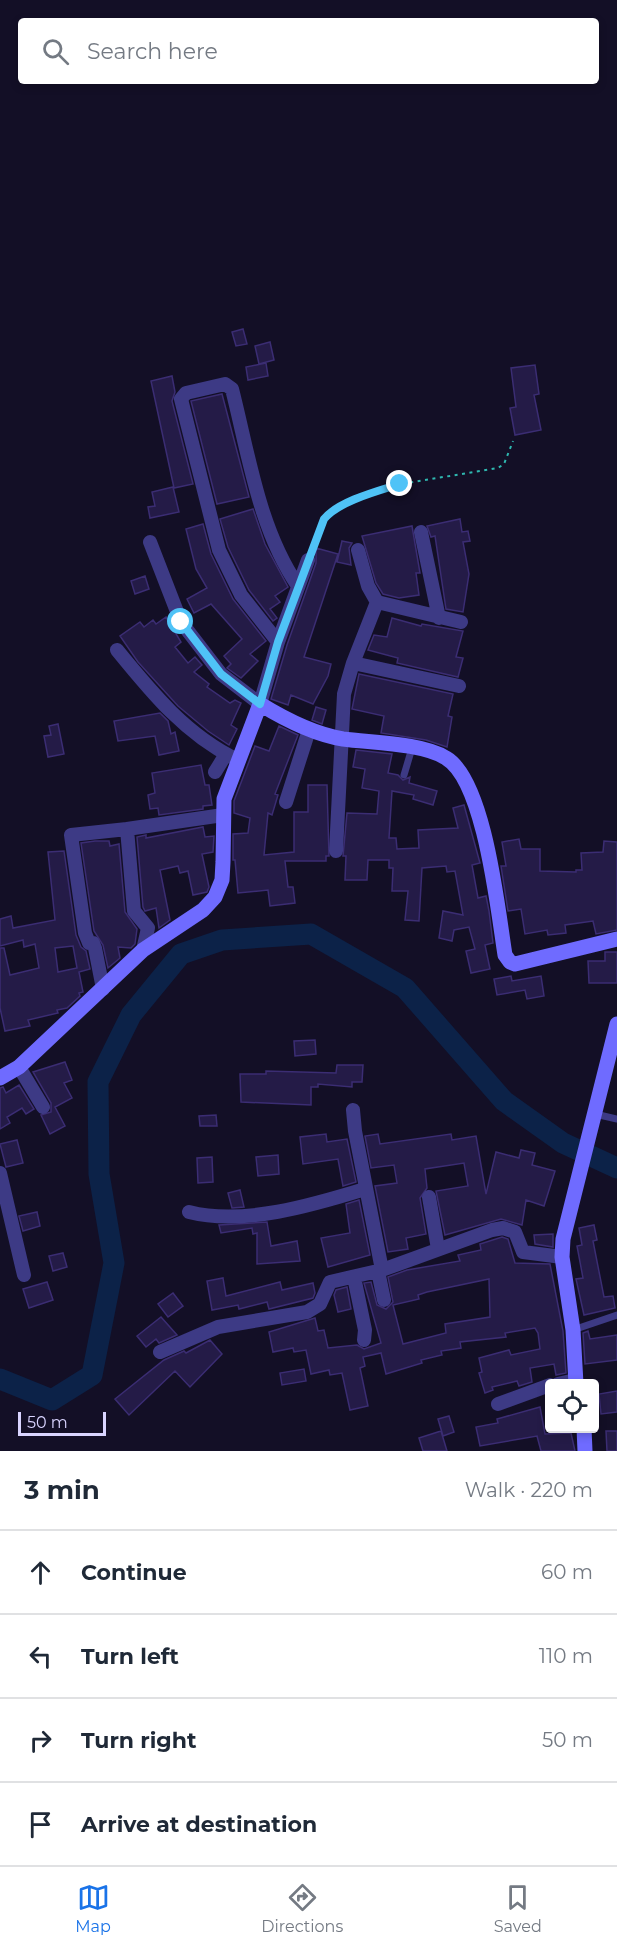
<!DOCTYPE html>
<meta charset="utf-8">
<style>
:root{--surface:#fff;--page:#f6f6f7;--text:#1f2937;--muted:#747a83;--line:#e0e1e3;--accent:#1a73e8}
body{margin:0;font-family:Montserrat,sans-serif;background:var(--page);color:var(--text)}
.controls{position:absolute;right:18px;bottom:18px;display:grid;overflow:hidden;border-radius:6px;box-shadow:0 3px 9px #0003}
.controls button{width:54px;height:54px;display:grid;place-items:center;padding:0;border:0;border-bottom:2px solid var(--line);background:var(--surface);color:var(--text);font:30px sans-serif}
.scale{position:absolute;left:18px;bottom:15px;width:88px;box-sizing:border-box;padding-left:6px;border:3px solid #d9d4ff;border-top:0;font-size:16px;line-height:21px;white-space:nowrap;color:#d9d4ff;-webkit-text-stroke:4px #130f26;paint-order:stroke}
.stop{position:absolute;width:18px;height:18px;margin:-14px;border:4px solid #4fc3f7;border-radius:50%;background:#fff}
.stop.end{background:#4fc3f7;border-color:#fff;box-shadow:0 2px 6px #0008}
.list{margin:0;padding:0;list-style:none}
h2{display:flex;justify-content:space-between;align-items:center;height:78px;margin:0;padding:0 24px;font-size:26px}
h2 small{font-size:20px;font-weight:400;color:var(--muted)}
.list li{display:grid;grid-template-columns:39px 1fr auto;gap:18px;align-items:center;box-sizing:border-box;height:84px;padding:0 24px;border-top:2px solid var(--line)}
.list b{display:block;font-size:22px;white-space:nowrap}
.list em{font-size:20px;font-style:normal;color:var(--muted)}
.icon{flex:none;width:33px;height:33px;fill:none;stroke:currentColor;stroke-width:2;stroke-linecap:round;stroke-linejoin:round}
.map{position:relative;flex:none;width:617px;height:1451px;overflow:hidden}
.search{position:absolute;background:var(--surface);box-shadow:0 3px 9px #0003;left:18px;right:18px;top:18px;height:66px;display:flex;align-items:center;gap:15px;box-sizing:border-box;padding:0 21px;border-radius:6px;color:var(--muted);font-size:22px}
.sheet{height:414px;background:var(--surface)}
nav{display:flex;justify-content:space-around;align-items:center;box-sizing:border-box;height:84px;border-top:2px solid var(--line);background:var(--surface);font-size:16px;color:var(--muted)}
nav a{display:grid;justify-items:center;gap:3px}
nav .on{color:var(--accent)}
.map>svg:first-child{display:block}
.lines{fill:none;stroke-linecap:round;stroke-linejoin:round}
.river{stroke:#0c2248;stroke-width:21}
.building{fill:#241b47;stroke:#3b2d73;stroke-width:1.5;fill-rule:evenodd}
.path{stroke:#2fb8b0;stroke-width:2;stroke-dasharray:3 4.5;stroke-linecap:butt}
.lane{stroke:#3d3a85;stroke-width:7}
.street{stroke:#3d3a85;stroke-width:14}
.secondary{stroke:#6f6bff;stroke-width:15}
.route{stroke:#4fc3f7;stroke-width:8}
</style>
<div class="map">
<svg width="617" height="1451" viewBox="0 0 617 1451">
<rect width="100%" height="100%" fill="#130f26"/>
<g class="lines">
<path class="river" d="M0,1379L52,1400L92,1375L114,1263L99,1174L98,1082L131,1015L181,954L222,940L311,934L405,988L504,1101L563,1143L617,1168"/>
</g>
<path class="building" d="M243,329L247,344L236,346L232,332Z
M270,342L274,360L259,364L255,346Z
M266,363L268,376L248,380L246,367Z
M535,365L539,394L534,395L541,430L515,435L510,408L516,407L511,368Z
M172,376L175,392L172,401L193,484L174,488L151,381Z
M222,394L249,497L217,504L191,401Z
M173,487L179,512L150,518L148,507L155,506L152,492Z
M253,509L265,544L288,587L275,596L280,602L270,609L277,618L273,621L249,590L228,547L220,519Z
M460,519L462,532L468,531L470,541L463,542L469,574L463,612L446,609L435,536L431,537L427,526Z
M203,524L211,554L233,599L266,641L250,654L258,661L241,678L227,668L231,664L224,656L242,639L211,604L194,613L187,599L207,588L196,569L186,529Z
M412,526L420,573H416L419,595L399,598L383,594L376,583L362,536Z
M342,541L352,543L349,548L351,565L337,562Z
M316,548L338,554L304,657L331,664L328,676L313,704L291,695L288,705L271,699L287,645L316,563Z
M145,576L149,589L135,594L131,581Z
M166,617L181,642L175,647L188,663L195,657L202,665L194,672L209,684L207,687L230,703L235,700L241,703L231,725L237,729L229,745L208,731L178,706L138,662L120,636L140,622L144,627L153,620L156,624Z
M392,618L421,626L422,624L463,631L456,657L463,658L458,677L397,663L398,658L368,650L374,635L387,637Z
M359,674L453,694L448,716L452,717L447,747L426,740L381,733L384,716L352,709Z
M316,707L326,710L322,724L312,720Z
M160,713L168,721L171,734L175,732L179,751L159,755L155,736L118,741L114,721Z
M58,724L64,754L48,757L44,736L51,735L49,726Z
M279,726L298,735L275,794L278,795L272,815L268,813L264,855L294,852V812H308V785H327L329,856H326V861H285L288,887H293L295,903L270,906L268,890L238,893L235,860H233V834L248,833L250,818L234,813V801L255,746L269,751Z
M356,750L392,754L388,773L398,775L403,780L410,777L409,783L437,791L433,805L413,799L414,795L392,791L389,838H396L397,849L419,848L418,830L458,828L453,808L464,805L480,863L472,865L478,898L486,896L489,911L493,943L485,945L490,969L471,973L466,951L475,949L469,927L454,930L452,941L439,938L443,911L463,915L455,871L447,872L446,866L422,868L419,921L405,920L408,891H392L393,868H389V860H368L367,880H345L346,856H343L347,813L377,814L379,791L362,788L365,769L353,767Z
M201,765L205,785H209L212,805L203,806V809L159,815L158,808L150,809L148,795L155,793L152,773Z
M203,827L205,837L214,836L213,852L202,854L209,887L207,892L193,895L188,871L180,873L178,866L160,870L170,920L159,928L156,908L145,911L143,907L137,837L146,835V838Z
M519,839L521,849H540V871L576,872V870H582L581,853L603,852L604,841L617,842V930L596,934L593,921L565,925L566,933L548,935L547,930L525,934L521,909L508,911L501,866H506L502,842Z
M95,841H109L110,846L119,844L125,912L137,929L135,944L131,948L118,947L120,958L108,968L103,945L94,931L81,843Z
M64,851L76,935L81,947L86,951L90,969L79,972L83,992L79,993L80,996L67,1008L57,1010L58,1013L28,1020L30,1026L5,1031L0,1008V948H4L10,975L39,968L35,944L24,947L23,940L0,946V919L11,916L13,928L55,920L48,852ZM73,946L77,968L58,972L55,948Z
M605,952H617V983H589L588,961H605Z
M511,976L512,981L541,976L544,996L527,999L525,990L497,995L494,979Z
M315,1040L316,1054L295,1056L294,1041Z
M65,1062L72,1080L64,1083L72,1098L55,1107L65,1126L50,1134L41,1115L51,1112V1103L33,1072Z
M337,1065H363L362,1082H352V1087L318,1084V1087H311V1105L241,1102L240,1074H266V1071L336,1073Z
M19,1085L34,1109L26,1114L22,1108L7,1117L10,1123L0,1129V1088L3,1087L6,1093Z
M216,1115L217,1126H200L199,1116Z
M326,1134L327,1142L347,1139L356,1182L343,1186L338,1159L303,1164L300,1137Z
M378,1134L380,1144L451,1134L452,1140L476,1136L486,1194L496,1152L519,1158L521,1150L535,1153L532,1165L555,1171L544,1206L526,1200L522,1225L501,1219L445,1235L436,1191L468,1186L464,1163L425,1169L427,1188L420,1198L426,1234L406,1238L408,1249L388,1252L375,1186L397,1183L394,1165L371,1168L365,1136Z
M17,1140L23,1163L6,1167L0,1144Z
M278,1155L279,1174L258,1176L256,1157Z
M212,1157L213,1182L198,1183L197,1158Z
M240,1190L244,1207L232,1208L228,1193Z
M359,1200L370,1255L328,1267L321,1238L350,1233L346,1204Z
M37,1212L40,1226L23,1231L19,1216Z
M267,1222L271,1246L297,1241L300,1261L257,1264V1233L253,1234L252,1228L221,1233L219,1225Z
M594,1225L597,1240L593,1241L604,1297L613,1296L615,1308L584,1315L576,1279L583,1278L577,1246L582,1245L579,1228Z
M553,1234V1247L535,1244L534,1235Z
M502,1237L508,1239L515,1263L550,1264L563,1331L566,1373L556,1375L554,1364L530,1368L532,1382L519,1386L517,1381L492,1387L493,1390L485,1393L479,1373L482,1372L479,1358L509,1350L511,1355L540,1349L538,1333L535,1328L505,1333L506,1337L460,1342L461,1348L441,1351L442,1355L421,1360L422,1363L386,1374L381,1353L363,1357L365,1366L360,1368L368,1406L350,1410L342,1373L330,1375L329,1370L311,1374L306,1350L294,1352L293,1348L273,1352L269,1332L315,1318L318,1331L324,1330L328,1348L357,1345L364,1349L381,1343L364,1283L371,1282L377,1305L386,1309L393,1302L388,1277L407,1270L460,1261L458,1255L481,1250L480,1244ZM489,1279L490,1317L445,1324L446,1333L403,1344L393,1305L419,1299L418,1295L427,1292Z
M63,1253L67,1267L53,1271L49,1256Z
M223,1278L226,1296L280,1282L282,1290L313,1283L315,1293L313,1298L269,1309L267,1302L239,1309L238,1305L212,1310L207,1281Z
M47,1282L53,1300L29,1308L23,1289Z
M347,1287L351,1309L338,1312L334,1295L336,1290Z
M173,1293L183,1306L168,1317L158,1304Z
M161,1317L177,1335L159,1343L156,1339L146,1347L137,1336Z
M588,1331L590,1339L617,1335V1360L585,1364L583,1333Z
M210,1340L222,1354L190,1387L175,1371L129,1415L115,1399L164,1360L184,1351L186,1353Z
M304,1369L306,1381L282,1385L280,1373Z
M617,1391V1412L601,1414L599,1394Z
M540,1407L545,1434L571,1433L575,1451H541L537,1436L480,1446L476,1427L498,1423L497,1419Z
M449,1416L454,1432L443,1436L438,1419Z
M441,1431L447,1451H423L419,1438Z
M606,1431H617V1451H607Z"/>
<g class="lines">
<path class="path" d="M312,549L328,513L368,494L401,484L498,468L504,464L513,441"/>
<path class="lane" d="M404,775L412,748
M595,1114L617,1119
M573,1330L617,1315"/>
<path class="street" d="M421,532L439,618
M150,542L181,622L221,674L260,704L278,642L308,560
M358,550L368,586L377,602
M278,642L241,595L219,550L181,399L186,393L225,384L232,389C249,456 259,529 298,586
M117,650C152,693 187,736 238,760
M353,663L459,686
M215,772L226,754
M286,802L309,730
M336,851L344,694L353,663L377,602L461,622
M143,950L148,928L134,911L127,829L223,815
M103,989L95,948L93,943H89L85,933L71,835L127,829
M19,1067L43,1107
M353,1110L355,1131L382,1270
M0,1173L24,1275
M429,1197L438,1249
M189,1212C243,1226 313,1205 365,1189
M378,1271L384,1300
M354,1277L365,1330L364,1340
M160,1352L218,1327L307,1312L320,1304L330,1282L382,1270L492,1230L503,1228L515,1232L523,1252L562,1257
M558,1384L575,1380
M498,1404L550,1385"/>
<path class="secondary" d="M0,1078L19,1067L143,950L203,910L215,897L222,880L223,862L224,799L260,704C286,720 313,734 343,739C372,743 422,743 446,758C485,781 498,912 505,955L510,962L515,964L617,939
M576,1384L573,1330L562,1257L563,1239L617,1024
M584,1428L585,1451"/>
</g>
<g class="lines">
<path class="route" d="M181,622L221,674L260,704L278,642L324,519C339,501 378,491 400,484"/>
</g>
</svg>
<div class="controls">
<button><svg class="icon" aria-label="locate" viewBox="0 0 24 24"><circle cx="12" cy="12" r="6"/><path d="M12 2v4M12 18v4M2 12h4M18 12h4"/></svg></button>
</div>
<div class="scale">50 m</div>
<div class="stop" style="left:181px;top:622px"></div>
<div class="stop end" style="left:400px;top:484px"></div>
<div class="search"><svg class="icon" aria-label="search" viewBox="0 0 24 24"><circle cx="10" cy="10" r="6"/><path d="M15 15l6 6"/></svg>Search here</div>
</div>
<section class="sheet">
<h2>3 min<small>Walk · 220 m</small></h2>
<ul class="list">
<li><svg class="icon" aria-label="ahead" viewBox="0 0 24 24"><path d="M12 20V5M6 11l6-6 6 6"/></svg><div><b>Continue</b></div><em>60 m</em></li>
<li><svg class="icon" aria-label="left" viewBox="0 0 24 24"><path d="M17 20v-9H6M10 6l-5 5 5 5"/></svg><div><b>Turn left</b></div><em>110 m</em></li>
<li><svg class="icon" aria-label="right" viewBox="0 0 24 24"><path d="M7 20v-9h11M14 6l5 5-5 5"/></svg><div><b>Turn right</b></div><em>50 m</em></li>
<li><svg class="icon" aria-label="arrive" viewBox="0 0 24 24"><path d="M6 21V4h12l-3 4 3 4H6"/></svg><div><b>Arrive at destination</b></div></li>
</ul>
</section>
<nav>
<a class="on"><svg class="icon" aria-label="map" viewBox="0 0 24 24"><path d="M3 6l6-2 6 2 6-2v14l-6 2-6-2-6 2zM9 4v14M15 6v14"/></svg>Map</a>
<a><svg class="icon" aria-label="directions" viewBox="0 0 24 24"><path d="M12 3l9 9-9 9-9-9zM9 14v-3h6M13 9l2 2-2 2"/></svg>Directions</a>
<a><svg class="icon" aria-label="saved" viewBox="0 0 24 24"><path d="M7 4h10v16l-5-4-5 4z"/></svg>Saved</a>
</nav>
